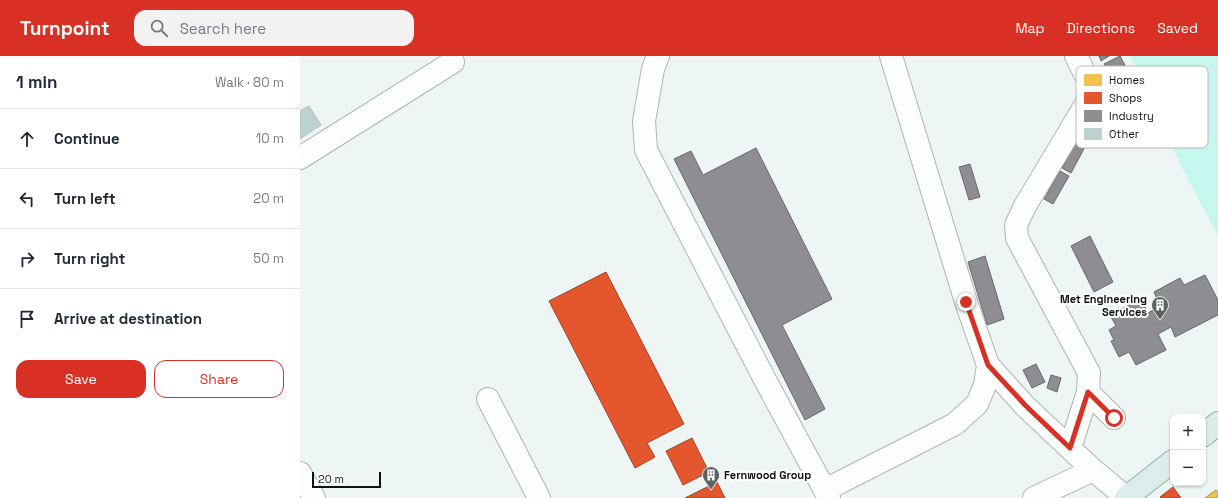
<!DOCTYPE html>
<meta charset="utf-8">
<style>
:root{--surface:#fff;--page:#f2f2f3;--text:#1f2937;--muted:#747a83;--line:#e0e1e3;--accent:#d93025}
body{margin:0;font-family:"Space Grotesk",sans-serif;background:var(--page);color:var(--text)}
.controls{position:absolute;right:12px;bottom:12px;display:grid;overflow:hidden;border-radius:8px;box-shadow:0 1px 3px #0004}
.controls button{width:36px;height:36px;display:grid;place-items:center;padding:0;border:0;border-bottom:1px solid var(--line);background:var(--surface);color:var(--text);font:20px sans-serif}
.scale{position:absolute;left:12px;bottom:10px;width:69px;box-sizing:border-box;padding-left:4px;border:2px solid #0d1211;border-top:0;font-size:11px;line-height:14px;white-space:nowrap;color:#0d1211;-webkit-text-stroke:3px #fff;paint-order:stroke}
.stop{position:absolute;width:12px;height:12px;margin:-9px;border:3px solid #d93025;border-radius:50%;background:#fff}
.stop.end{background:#d93025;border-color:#fff;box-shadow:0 1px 4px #0008}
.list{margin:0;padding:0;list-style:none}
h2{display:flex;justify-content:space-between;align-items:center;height:52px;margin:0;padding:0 16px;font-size:17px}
h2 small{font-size:13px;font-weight:400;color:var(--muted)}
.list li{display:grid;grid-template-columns:26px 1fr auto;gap:12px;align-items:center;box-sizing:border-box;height:60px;padding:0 16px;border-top:1px solid var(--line)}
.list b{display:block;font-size:15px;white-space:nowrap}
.list em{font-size:13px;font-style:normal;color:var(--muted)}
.actions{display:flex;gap:8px;padding:12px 16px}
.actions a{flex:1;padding:9px 0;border:1px solid var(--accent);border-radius:12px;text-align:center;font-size:14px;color:var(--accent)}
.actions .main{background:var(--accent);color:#fff}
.icon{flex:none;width:22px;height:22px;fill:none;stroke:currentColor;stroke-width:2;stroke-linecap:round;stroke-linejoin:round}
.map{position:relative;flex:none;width:918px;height:442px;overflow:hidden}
header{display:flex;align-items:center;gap:24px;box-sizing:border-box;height:56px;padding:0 20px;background:var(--accent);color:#fff}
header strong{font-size:19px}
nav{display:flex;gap:22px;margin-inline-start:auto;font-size:14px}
.search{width:280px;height:36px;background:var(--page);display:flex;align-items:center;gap:10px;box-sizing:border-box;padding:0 14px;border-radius:12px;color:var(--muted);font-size:15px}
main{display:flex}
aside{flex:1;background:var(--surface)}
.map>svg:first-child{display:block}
.green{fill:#c6f7ee}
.homes{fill:#f2c14e;stroke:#ad8c3c}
.shops{fill:#e4572e;stroke:#a44225}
.industry{fill:#8d8d92;stroke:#67686b}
.building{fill:#bcd2cf;stroke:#b8bebd}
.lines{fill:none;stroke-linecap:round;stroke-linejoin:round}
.minor-casing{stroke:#aeb4b3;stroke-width:24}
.major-casing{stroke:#90aeab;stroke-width:24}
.minor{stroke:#fcfefe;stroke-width:22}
.major{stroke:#dceceb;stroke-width:22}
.route{stroke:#d93025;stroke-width:5}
.labels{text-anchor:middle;stroke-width:4;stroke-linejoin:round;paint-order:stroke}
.poi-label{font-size:11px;font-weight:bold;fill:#0d1211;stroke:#fff;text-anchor:end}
.key{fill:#fff;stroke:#b6b8b8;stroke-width:1}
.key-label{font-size:11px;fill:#0d1211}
</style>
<header>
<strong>Turnpoint</strong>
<div class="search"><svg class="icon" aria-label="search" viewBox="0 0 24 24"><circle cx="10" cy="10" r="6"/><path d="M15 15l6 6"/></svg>Search here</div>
<nav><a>Map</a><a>Directions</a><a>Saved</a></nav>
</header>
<main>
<aside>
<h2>1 min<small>Walk · 80 m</small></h2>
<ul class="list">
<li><svg class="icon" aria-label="ahead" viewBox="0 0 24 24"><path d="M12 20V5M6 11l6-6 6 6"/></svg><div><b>Continue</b></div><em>10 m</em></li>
<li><svg class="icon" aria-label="left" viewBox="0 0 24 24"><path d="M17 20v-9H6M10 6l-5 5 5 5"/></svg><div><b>Turn left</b></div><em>20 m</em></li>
<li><svg class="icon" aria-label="right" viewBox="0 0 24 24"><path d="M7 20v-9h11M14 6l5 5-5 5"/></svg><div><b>Turn right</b></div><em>50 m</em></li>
<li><svg class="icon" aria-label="arrive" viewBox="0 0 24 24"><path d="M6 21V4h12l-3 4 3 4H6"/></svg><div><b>Arrive at destination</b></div></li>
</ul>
<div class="actions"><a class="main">Save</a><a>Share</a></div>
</aside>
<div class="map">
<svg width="918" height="442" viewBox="0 0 918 442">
<rect width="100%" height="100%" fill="#eef6f5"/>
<path class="green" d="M830,0H918V180L879,106Z"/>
<path class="homes" d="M916,434L918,437V442H905Z"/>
<path class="shops" d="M306,216L384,368L347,387L355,401L335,412L249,245Z
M392,382L409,416L383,429L366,395Z
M417,426L425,442H385Z
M873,431L881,442H861L860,441Z"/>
<path class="industry" d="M799,0H809L801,5Z
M820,0L825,9L810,18L804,8Z
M777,84L786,89L771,117L762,112Z
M456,92L532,243L482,269L525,353L505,364L374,103L391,95L403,119Z
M670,108L680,141L669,144L659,111Z
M760,115L769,120L753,148L744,143Z
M790,180L813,226L794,236L771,190Z
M685,200L704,263L687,269L668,206Z
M905,219L918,244V259L875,281L871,271L858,278L866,294L836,309L829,296L819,301L811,285L814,284L809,274L816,270L810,259L841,243L848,257L860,250L854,236L880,222L884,229Z
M736,308L745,326L732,332L723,314Z
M751,319L761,322L757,336L747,332Z"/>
<path class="building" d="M9,50L21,69L0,83V55Z"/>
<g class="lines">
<g class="minor-casing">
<path id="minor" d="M358,0L353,13L344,65L346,94L464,322L529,442
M591,0L666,246L688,309L725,350L793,414L827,442
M0,102L153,6
M788,336L814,362
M188,343L239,442
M770,392L788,336L789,317L717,182L716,169L725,150L789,43L788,24L776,0
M0,417L14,442
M525,434L655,368L677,348L685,329L688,309
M734,442L793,414"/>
</g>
<g class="major-casing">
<path id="major" d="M903,380L918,367
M826,442L873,405"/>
</g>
<use href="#minor" class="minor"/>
<use href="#major" class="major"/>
</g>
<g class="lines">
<path class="route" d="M666,246L688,309L726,350L770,392L788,336L814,362"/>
</g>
<defs>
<g id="building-pin" transform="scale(0.9)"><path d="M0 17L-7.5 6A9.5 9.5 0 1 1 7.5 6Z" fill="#5c6261" stroke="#fff"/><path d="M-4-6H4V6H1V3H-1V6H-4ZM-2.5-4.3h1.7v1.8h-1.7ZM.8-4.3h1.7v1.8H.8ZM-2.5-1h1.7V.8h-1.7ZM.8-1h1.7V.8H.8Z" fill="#fff"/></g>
</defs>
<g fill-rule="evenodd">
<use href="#building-pin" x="860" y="249"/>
<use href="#building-pin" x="411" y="419"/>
</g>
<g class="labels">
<g class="poi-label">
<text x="847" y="247">Met Engineering<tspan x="847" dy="13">Services</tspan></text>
<text x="424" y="423" text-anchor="start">Fernwood Group</text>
</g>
</g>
<rect x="776" y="10" width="132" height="82" rx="6" class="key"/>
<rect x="784" y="18" width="18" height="12" fill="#f2c14e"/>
<rect x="784" y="36" width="18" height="12" fill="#e4572e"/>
<rect x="784" y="54" width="18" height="12" fill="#8d8d92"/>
<rect x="784" y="72" width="18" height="12" fill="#bcd2cf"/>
<g class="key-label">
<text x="809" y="28">Homes</text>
<text x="809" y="46">Shops</text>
<text x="809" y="64">Industry</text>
<text x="809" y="82">Other</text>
</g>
</svg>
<div class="controls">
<button>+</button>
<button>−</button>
</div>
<div class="scale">20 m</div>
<div class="stop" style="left:814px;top:362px"></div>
<div class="stop end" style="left:666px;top:246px"></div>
</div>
</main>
